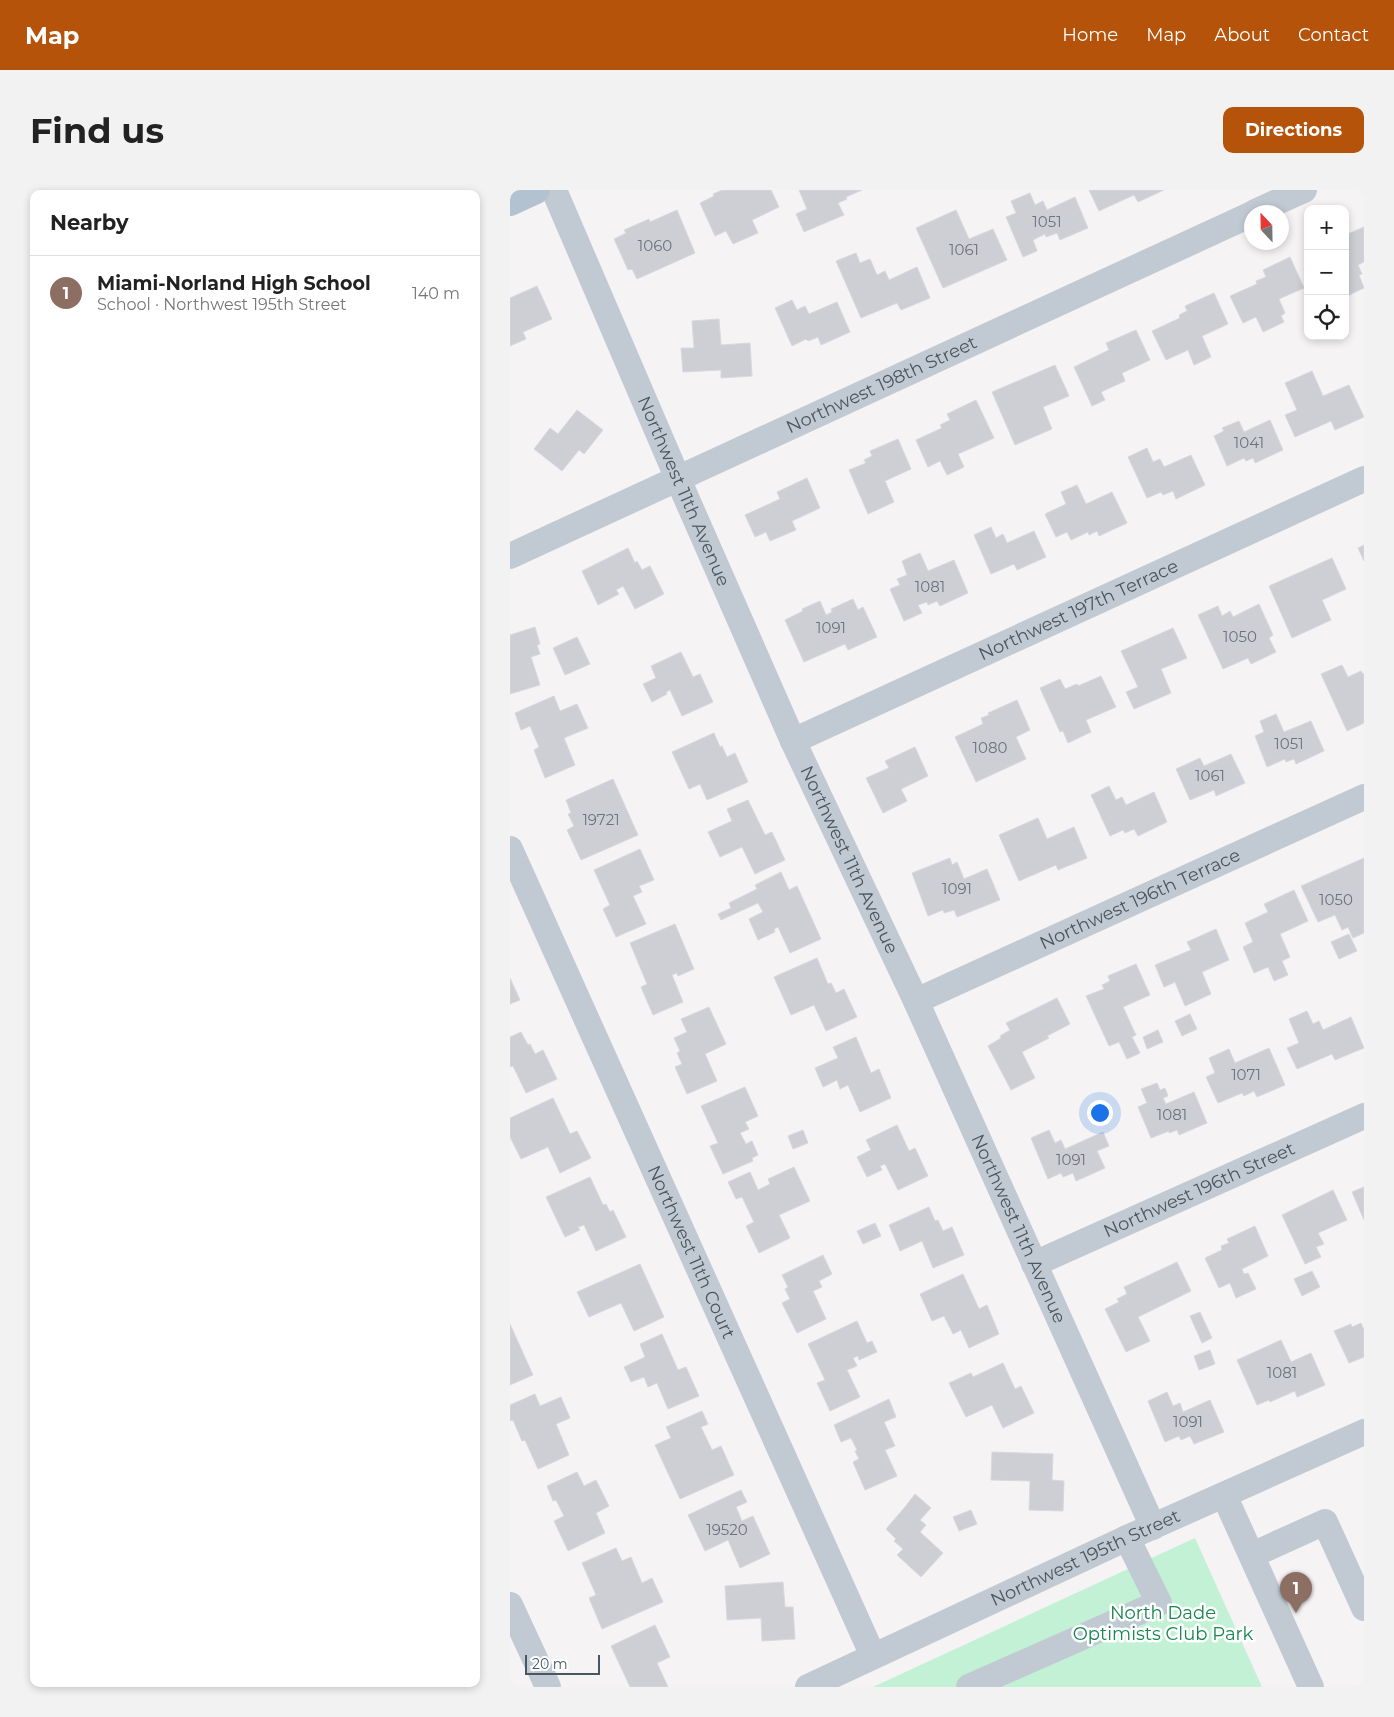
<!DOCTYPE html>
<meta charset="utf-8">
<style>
:root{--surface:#fff;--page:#f2f2f2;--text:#222;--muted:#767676;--line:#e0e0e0;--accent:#b45309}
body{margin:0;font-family:Montserrat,sans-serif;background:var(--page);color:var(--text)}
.controls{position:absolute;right:15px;top:15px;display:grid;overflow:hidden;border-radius:10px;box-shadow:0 2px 8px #0003}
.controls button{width:45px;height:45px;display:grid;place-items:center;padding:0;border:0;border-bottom:1px solid var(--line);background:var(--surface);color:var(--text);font:25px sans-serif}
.compass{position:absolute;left:734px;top:15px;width:45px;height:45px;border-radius:50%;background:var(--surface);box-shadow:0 2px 8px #0003;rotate:338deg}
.scale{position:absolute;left:15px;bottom:12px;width:75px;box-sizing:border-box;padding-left:5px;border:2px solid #4a5661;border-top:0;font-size:14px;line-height:18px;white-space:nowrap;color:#4a5661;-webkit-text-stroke:4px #fff;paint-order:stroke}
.you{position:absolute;left:589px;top:922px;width:18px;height:18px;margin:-12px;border:4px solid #fff;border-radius:50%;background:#1a73e8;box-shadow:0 0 0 8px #1a73e833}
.badge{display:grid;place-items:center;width:32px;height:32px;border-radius:50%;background:var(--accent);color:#fff;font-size:16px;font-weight:700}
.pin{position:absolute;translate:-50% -41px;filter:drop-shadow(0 1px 2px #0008)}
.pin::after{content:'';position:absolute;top:26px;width:18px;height:15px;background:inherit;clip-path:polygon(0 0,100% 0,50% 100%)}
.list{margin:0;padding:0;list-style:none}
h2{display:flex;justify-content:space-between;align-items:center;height:65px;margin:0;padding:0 20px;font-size:21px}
h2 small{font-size:16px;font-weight:400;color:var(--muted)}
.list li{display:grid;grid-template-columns:32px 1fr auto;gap:15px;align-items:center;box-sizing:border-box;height:75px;padding:0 20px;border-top:1px solid var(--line)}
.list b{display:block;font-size:19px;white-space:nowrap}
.list p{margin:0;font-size:16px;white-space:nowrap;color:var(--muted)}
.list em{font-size:16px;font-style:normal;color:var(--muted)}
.icon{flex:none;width:28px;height:28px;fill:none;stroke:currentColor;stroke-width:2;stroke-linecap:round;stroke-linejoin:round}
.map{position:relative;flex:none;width:854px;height:1497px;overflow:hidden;border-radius:10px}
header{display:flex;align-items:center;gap:30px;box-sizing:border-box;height:70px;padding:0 25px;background:var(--accent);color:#fff}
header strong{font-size:24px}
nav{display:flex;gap:28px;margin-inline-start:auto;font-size:18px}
.intro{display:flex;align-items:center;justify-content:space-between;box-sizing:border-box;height:120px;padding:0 30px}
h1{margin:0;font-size:35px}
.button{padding:12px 22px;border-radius:10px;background:var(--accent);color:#fff;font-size:18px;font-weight:700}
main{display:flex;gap:30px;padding:0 30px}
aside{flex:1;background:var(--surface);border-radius:10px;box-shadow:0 2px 8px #0003}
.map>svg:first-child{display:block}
.green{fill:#c3f1d5}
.building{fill:#cdcfd5;stroke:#d7d9de}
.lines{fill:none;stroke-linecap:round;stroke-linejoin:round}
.minor{stroke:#c1cad2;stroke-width:26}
.major{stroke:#b3c2d1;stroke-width:28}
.labels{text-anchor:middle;stroke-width:5;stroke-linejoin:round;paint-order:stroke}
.number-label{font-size:15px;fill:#6b747e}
.street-label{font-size:18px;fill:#4a5661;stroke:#fff}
.park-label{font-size:18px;fill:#17864f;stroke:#fff}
</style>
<header>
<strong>Map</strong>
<nav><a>Home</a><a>Map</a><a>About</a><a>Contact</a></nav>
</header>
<div class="intro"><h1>Find us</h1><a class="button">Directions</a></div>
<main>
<aside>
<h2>Nearby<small></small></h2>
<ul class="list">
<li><span class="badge" style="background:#8d6e63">1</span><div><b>Miami-Norland High School</b><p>School · Northwest 195th Street</p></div><em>140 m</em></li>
</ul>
</aside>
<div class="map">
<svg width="854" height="1497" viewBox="0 0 854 1497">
<rect width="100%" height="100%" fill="#f5f3f3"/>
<path class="green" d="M685,1348L752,1497H363Z"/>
<path class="building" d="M212,0H261L269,17L242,30L248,43L223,54L216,41L205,46L190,13L204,6L203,4Z
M289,0H352L336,7L337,9L328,13L334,25L294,42L286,24L297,19Z
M579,0H654L628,12L624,5L589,21Z
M520,3L525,15L533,11L537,20L565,7L578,38L550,50L547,43L536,47L535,44L523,50L527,61L513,67L496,27L506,23L501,11Z
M167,20L185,63L127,89L122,79L118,80L104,49L116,43L114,40L139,29L140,32Z
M446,20L459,49L483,39L497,70L433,98L406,38Z
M854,37V72L848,75L852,84L849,85L854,98L835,107V45Z
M346,63L350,73L360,69L367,85L375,81L379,90L407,77L420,108L391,120L387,113L351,128L326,71Z
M780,67L794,98L769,109L775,123L771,126L774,132L753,142L746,127L733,133L720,106L747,94L746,91L756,87L753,80Z
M27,96L42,129L13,142L16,149L0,156V108Z
M704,103L718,134L692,146L701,167L684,175L678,160L656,170L642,141L670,128L669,125L677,121L675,116Z
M282,110L287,120L295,116L299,124L327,112L340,142L311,155L308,147L298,151L296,149L282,156L265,118Z
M209,129L211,155L240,153L242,186L211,188V180L173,182L171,158H184L182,131Z
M626,140L640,170L612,183L615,191L591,202L595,210L582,216L564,177L599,160L596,153Z
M545,175L559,206L533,217L542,239L505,255L482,202Z
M802,181L813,206L839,195L854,227L825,240L821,231L785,247L775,225L787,220L775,193Z
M466,210L484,248L448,264L454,277L437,285L430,271L418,277L406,250L432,238L430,235L440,230L437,224Z
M67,220L93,240L74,264L69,260L52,281L24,259L40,238L48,244Z
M760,230L773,260L745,273L743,268L736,271L734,268L717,276L704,246L714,241L712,238L729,231L734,242Z
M388,249L401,279L375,291L384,312L358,324L339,280L356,273L354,270L362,266L360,261Z
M637,258L643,272L650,269L654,277L681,265L695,295L666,309L663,301L653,305L651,302L637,308L618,267Z
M297,288L310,318L282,331L286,340L260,351L256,342L245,347L235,325L270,309L267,302Z
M567,295L576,314L602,302L617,333L589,346L587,341L579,345L578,342L561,350L557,342L546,347L535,324L556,314L551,302Z
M481,337L486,348L493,344L497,353L524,341L536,367L507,380L504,374L481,384L464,345Z
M854,355V371L848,358Z
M118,358L125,373L127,371L132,380L140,376L154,404L125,419L113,396L106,400L109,404L88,415L72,381Z
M410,363L418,381L444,370L458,403L430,416L427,411L418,415L417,412L408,415L412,423L394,431L380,399L390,395L387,389L397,385L392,371Z
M822,368L836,399L812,410L821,430L782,448L759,396Z
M343,409L348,420L353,417L367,447L338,460L335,454L294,472L275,430L293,421L292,419L310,411L316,425L322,422L321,419Z
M749,414L763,445L759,448L766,462L741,474L738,468L713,479L688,425L708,416L712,426L720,421L723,427Z
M25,437L30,454L27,455L30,464L21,467L30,495L0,504V445Z
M663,438L677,468L651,479L661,503L624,519L616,502L628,497L611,461Z
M67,447L80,474L55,485L43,458Z
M171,462L183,487L190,484L203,512L172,526L160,500L156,502L157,504L142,512L133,494L146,488L141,476Z
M832,475L838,487L851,481L853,484H854V533L837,541L811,484Z
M591,486L606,517L576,530L581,542L558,553L553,541L550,542L530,498L550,489L555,499L567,494L568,496Z
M44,506L50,521L67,514L78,538L54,548L65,575L35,588L24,560L29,557L20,536L11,540L5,523Z
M507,510L520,540L506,547L516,569L466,592L445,547L473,534L471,528L479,525L478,523Z
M766,524L774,542L801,531L814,561L786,574L784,569L776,572L775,569L757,577L745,546L754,542L750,531Z
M204,543L210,557L212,556L217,567L225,563L238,592L197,610L190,594L179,599L162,562Z
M405,557L418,586L391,599L397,611L373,623L356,588L379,578L375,571Z
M721,564L735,593L706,606L704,600L680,610L666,579L690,568L694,576Z
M103,589L128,645L71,670L57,640L64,636L58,624L61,623L56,610Z
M599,596L606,610L612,607L616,615L644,602L657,632L628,646L624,639L615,643L613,640L600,646L581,605Z
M238,610L255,645L262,642L275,670L245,684L232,657L210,667L198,642L222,631L217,619Z
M528,628L537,649L564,637L577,668L548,680L546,675L509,691L489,645Z
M130,659L144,690L129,696L132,702L123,706L136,734L106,747L93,719L100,715L84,680Z
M440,668L442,675L447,672L454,689L477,679L490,710L447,727L444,720L434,723L433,720L418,726L402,683Z
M854,668V743L843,748L838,737L832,740L825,725L808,732L791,696Z
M271,682L279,700L287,696L311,749L280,763L268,737L264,739L265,742L248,750L239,729L253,722L248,713L211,730L208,724L221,718L219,713L247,699L245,695Z
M784,700L798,731L770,744L780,767L772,771L778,785L764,791L758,777L744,783L733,757L743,752L735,733L758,722L754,714Z
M165,734L184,779L168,786L167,783L162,785L173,812L143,825L131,797L137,794L120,753Z
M706,739L719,770L692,782L701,804L675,816L665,792L654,797L645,775L681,760L677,752Z
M839,744L847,761L829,769L821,752Z
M307,768L318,794L321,793L326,803L334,799L347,827L316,841L304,815L281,825L264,787Z
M626,774L640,805L613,817L626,845L622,847L630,863L617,869L609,852L599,856L576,806L594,799L592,795L600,791L598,786Z
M0,788L10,810L0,814Z
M547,808L560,834L537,846L539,848L512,862L525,888L501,900L478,856L491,848L490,846L500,840L496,833Z
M199,817L216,854L195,864L207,891L177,904L165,877L172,874L167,863L170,861L164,848L177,842L171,829Z
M797,821L803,834L809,831L813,840L841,827L854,858L825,870L822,864L787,879L777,858L789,853L779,829Z
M680,824L687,839L672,846L665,831Z
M648,840L653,852L637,859L633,847Z
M11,842L18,855L20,854L25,864L33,860L47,889L16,903L3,876L0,877V847Z
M346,847L361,883L369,879L381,908L350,922L338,895L330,899L327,890L313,897L305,878L328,868L323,857Z
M759,858L775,895L747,907L744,901L734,906L732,903L708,913L696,887L705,883L699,868L719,859L725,873Z
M647,893L650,900L655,898L658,906L653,908L656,914L684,902L697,933L669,945L667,940L659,943V941L641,948L628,917L637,913L631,899Z
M235,897L248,926L235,932L239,939L230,943L236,954L242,951L248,965L242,968L243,971L213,984L200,956L208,953L191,916Z
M43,908L60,944L67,941L81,968L50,983L38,957L11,969L0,947V928Z
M387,935L399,961L405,958L418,986L388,1000L375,974L370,976L372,980L357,987L347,967L361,960L356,950Z
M293,940L298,953L283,959L278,946Z
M539,940L545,953L551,950L555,959L593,942L599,956L587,961L595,978L566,991L563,983L553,987L551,983L538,989L521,948Z
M284,977L300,1011L269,1025L280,1048L249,1063L236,1036L244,1032L232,1007L226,1009L218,992L240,982L248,1000L260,994L258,989Z
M80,987L93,1015L96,1014L100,1022L103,1020L116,1047L86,1061L74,1035L68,1037L70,1040L55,1047L36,1007Z
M854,997V1030L842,1002Z
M823,1000L837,1030L808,1043L814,1054L806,1057L811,1067L795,1074L772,1025Z
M419,1017L425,1031L428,1030L433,1041L442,1037L454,1065L423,1078L412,1051L390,1061L379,1035Z
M365,1033L371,1046L353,1054L347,1041Z
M745,1036L758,1066L732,1079L734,1084L738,1083L746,1099L726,1108L720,1093L709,1098L695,1068L712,1060L711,1056L719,1053L717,1049Z
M313,1065L322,1084L309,1091L312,1097L303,1101L316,1129L287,1143L272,1113L280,1109L275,1099L278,1097L272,1085Z
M667,1072L681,1101L628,1127L640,1151L616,1162L595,1119L609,1112L607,1109L617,1104L614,1097Z
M130,1074L154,1127L124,1141L111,1113L79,1127L67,1102Z
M802,1081L810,1097L792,1106L784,1089Z
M453,1084L469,1119L477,1115L489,1144L459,1158L451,1140L443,1144L434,1126L422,1131L410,1104Z
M690,1122L702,1148L692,1153L680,1126Z
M347,1131L357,1153L362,1151L367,1162L349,1170L348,1166L343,1168L347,1176L337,1180L350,1207L320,1221L307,1193L315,1190L298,1154Z
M851,1133L854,1140V1167L839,1173L824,1141L841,1134L842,1137Z
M0,1134L23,1185L0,1195Z
M152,1144L168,1180L176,1177L189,1206L158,1219L147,1193L138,1197L134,1187L121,1192L114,1177L135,1167L130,1154Z
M771,1150L781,1172L801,1163L815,1195L787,1207L785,1201L760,1212L759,1210L747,1215L727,1170Z
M700,1160L705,1174L689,1180L684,1166Z
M493,1173L505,1199L511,1196L524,1223L493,1238L482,1215L456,1227L439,1193L461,1183L463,1187Z
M657,1202L663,1216L670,1213L673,1222L700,1210L714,1242L684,1254L680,1246L671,1250L669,1246L655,1252L638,1211Z
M25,1204L30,1216L51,1207L60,1228L46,1234L59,1265L28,1279L15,1250L12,1251L3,1230L0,1231V1215Z
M379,1209L386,1227L374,1232L385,1256L375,1260L387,1286L355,1300L343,1272L349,1269L345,1261L347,1260L341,1248L331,1252L324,1235Z
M192,1221L198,1234L191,1237L202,1260L211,1256L224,1285L170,1309L145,1255L161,1248L156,1237Z
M482,1262L543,1264L542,1290L554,1291L553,1321L519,1320L520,1291L481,1290Z
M67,1282L74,1296L86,1290L99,1316L86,1323L95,1343L58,1361L44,1331L54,1326L46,1310L43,1311L37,1296Z
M231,1300L237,1312L226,1317L232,1331L243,1326L260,1364L230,1378L218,1350L195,1361L178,1325Z
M405,1304L421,1318L410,1330L416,1335L410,1342L433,1363L411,1387L387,1365L393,1359L384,1351L386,1349L376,1339L395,1317Z
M461,1320L467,1334L449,1341L443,1327Z
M106,1358L112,1371L121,1367L132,1393L142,1388L153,1412L92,1439L79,1408L86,1405L72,1373Z
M273,1392L275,1417H283L285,1449L252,1451L251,1428L217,1430L215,1396Z
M145,1435L160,1467L147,1473L158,1497H120L101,1456Z"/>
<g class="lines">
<g class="minor">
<path id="s1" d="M44,0L168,289L283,551L406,811L643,1337"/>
<path d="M745,22L794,0"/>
<path id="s2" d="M0,366L742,24"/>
<path id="s3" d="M283,551L854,289"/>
<path id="s4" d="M0,659L363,1466"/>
<path id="s5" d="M406,811L854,607"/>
<path id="s6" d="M524,1074L854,926"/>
<path d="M714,1305L801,1497"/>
<path d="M742,1365L815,1332L854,1418"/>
<path d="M0,1415L38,1497"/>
<path id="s7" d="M298,1497L617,1348L854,1242"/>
<path d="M459,1497L649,1413L617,1348"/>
</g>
<path class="major" d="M0,12L26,0"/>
</g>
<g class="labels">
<g class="number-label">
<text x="537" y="37">1051</text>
<text x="145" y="61">1060</text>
<text x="454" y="65">1061</text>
<text x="739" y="258">1041</text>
<text x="420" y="402">1081</text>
<text x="321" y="443">1091</text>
<text x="730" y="452">1050</text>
<text x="779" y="559">1051</text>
<text x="480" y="563">1080</text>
<text x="700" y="591">1061</text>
<text x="91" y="635">19721</text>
<text x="447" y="704">1091</text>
<text x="826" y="715">1050</text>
<text x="736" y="890">1071</text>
<text x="662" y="930">1081</text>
<text x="561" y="975">1091</text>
<text x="772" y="1188">1081</text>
<text x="678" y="1237">1091</text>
<text x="217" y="1345">19520</text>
</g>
<g class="street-label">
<text dy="6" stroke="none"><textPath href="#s2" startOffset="409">Northwest 198th Street</textPath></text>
<text dy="6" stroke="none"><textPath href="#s1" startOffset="328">Northwest 11th Avenue</textPath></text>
<text dy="6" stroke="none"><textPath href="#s3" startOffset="314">Northwest 197th Terrace</textPath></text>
<text dy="6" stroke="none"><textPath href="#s1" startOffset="732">Northwest 11th Avenue</textPath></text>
<text dy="6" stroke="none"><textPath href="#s5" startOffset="246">Northwest 196th Terrace</textPath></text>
<text dy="6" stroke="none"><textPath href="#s6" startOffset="181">Northwest 196th Street</textPath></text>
<text dy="6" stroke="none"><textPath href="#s1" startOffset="1138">Northwest 11th Avenue</textPath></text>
<text dy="6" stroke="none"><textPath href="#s4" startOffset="442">Northwest 11th Court</textPath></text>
<text dy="6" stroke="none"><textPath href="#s7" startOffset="306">Northwest 195th Street</textPath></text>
</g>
<g class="park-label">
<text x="653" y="1429">North Dade<tspan x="653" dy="21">Optimists Club Park</tspan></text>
</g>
</g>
</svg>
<div class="controls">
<button>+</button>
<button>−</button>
<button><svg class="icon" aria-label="locate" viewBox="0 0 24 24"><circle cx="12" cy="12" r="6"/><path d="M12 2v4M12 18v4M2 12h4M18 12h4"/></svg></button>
</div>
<svg class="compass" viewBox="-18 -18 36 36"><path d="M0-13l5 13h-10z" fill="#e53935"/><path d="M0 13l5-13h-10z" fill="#767676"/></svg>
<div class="scale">20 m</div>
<div class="you"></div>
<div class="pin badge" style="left:786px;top:1423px;background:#8d6e63">1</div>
</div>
</main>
